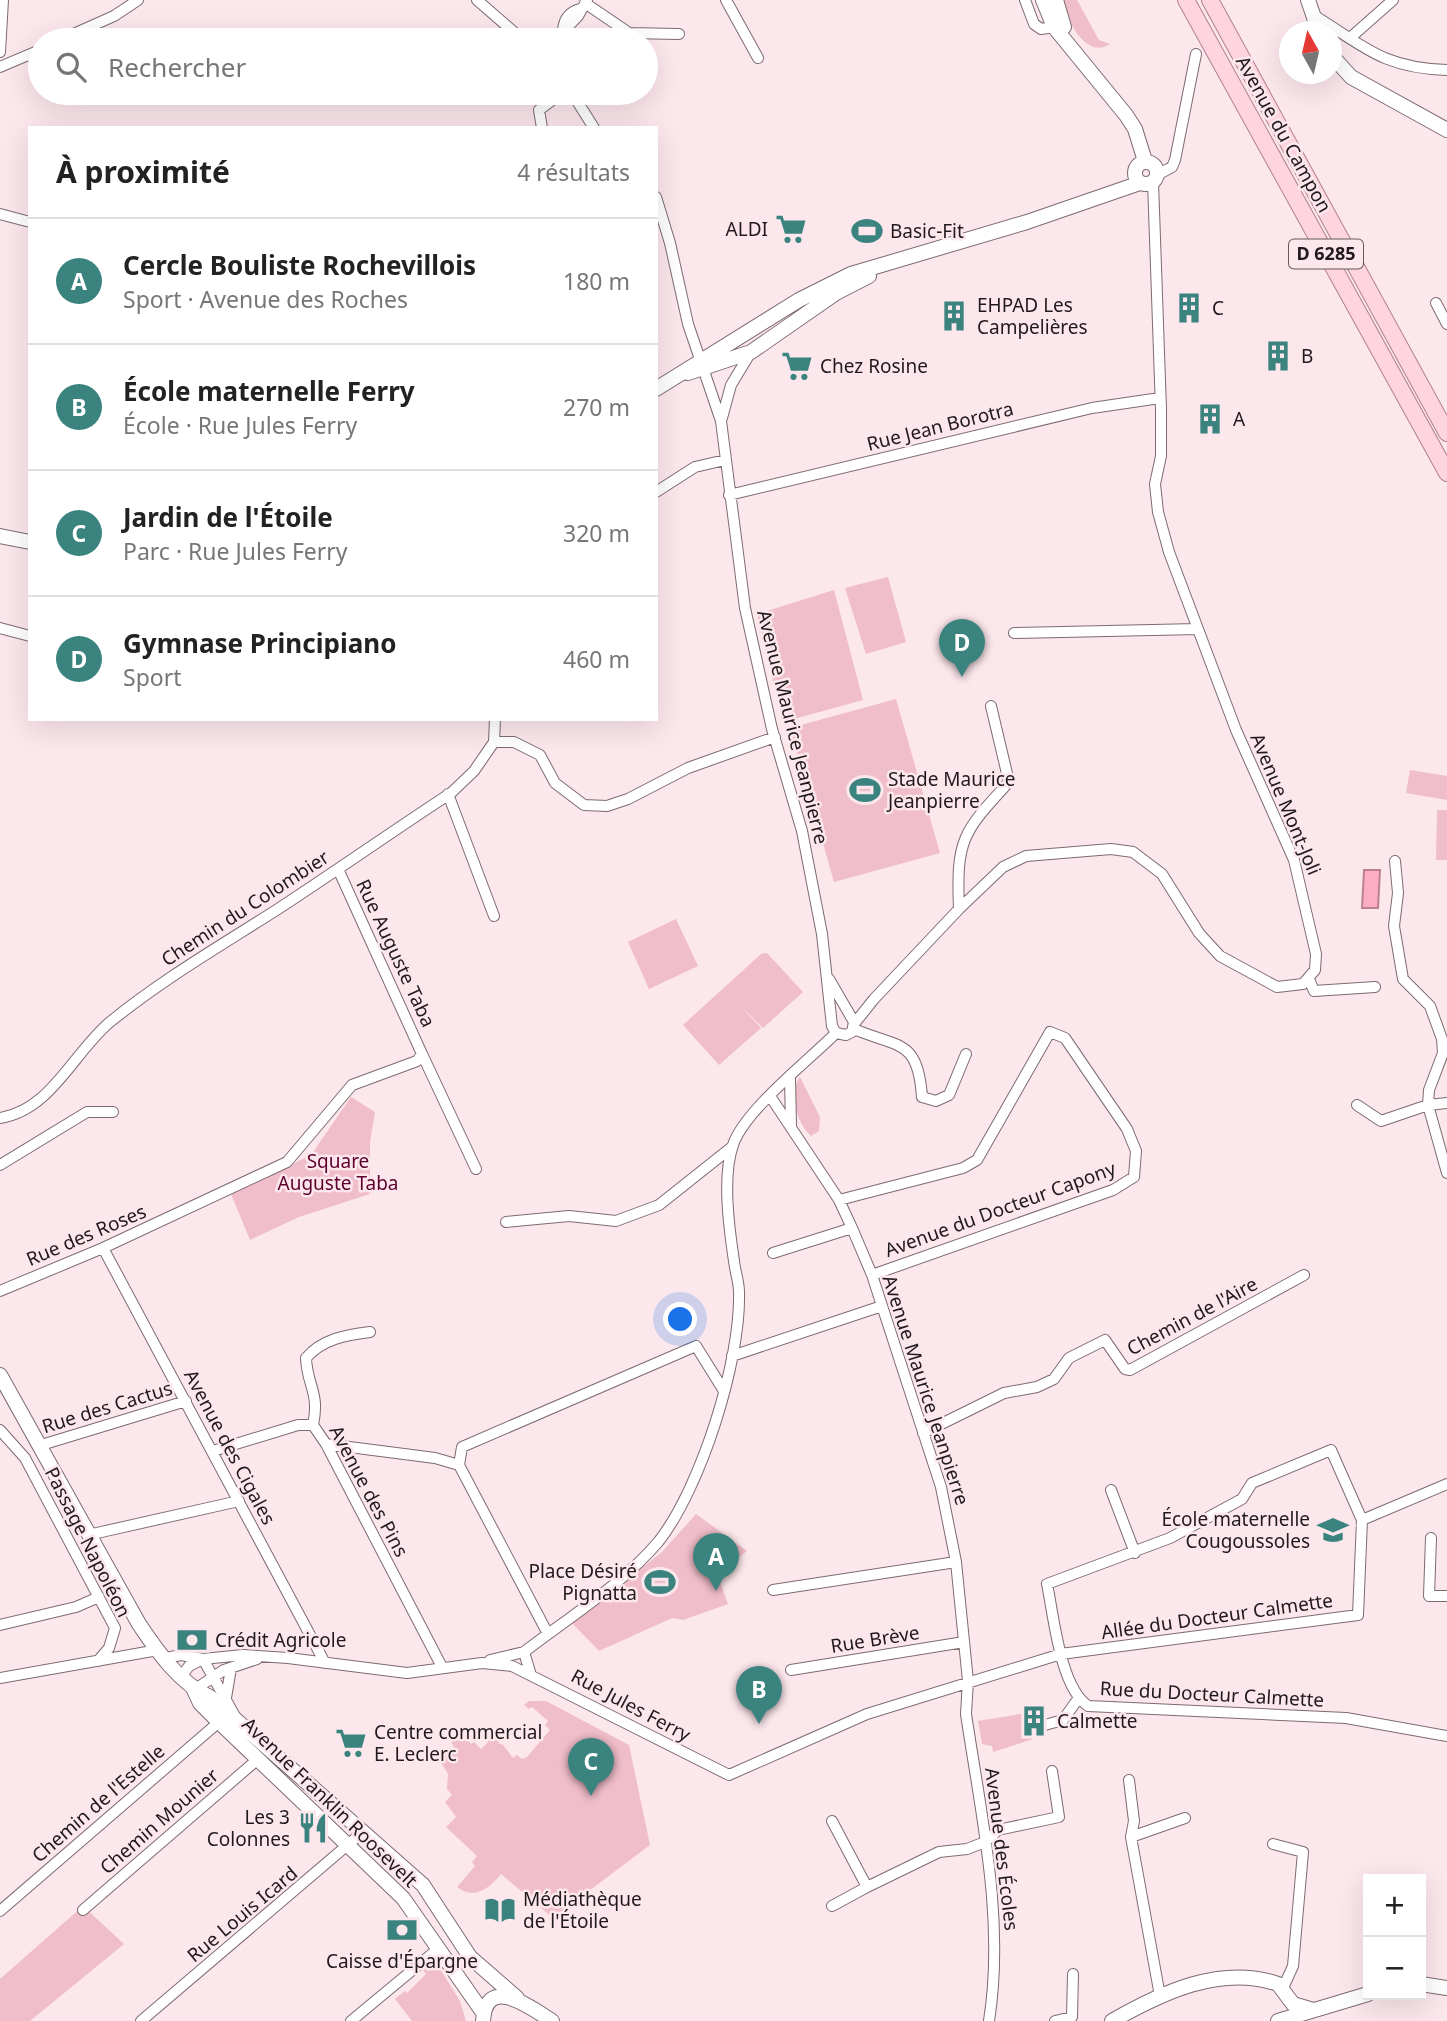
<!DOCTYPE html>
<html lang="fr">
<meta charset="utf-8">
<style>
:root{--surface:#fff;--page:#f6f6f6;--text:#222;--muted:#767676;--line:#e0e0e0;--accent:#3b837f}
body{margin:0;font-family:"Noto Sans",sans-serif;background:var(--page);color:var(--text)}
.controls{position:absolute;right:21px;bottom:21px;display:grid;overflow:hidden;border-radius:0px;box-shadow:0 7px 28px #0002}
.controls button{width:63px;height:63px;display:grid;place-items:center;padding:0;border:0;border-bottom:2px solid var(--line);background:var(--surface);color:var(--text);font:35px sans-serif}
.compass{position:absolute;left:1279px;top:21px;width:63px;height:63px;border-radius:50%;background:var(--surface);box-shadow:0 7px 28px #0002;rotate:352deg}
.you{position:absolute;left:681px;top:1320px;width:24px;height:24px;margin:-18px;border:5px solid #fff;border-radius:50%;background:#1a73e8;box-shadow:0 0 0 10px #1a73e833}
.badge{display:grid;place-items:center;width:46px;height:46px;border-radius:50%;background:var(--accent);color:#fff;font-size:23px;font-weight:700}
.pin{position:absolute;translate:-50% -58px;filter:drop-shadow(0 2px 4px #0008)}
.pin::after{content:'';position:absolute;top:37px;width:24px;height:21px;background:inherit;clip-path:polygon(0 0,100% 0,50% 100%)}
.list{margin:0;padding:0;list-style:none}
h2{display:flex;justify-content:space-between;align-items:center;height:91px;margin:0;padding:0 28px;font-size:30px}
h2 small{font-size:23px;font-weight:400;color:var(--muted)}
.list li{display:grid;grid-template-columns:46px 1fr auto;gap:21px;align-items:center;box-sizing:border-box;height:126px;padding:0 28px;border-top:2px solid var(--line)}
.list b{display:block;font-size:26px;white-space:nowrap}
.list p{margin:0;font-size:23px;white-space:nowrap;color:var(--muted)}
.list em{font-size:23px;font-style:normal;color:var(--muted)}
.icon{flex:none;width:38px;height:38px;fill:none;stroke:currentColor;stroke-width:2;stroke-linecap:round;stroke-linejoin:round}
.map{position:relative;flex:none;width:1447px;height:2021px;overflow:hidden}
.search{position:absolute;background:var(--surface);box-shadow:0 7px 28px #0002;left:28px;top:28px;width:630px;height:77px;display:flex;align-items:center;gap:18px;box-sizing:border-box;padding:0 24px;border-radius:38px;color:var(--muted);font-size:26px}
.panel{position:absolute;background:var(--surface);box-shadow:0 7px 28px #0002;left:28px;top:126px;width:630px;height:595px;border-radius:0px}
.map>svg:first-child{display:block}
.green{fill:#f0bdca}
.water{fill:#fcadc3;stroke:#ba8191;stroke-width:2}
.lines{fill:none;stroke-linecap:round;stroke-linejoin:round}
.street-casing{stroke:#7d6b70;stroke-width:12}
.secondary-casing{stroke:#7d6b70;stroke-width:16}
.primary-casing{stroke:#b0808e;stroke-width:18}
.street{stroke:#fff;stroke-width:10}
.secondary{stroke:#fff;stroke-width:14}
.primary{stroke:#fed4e0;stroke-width:16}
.labels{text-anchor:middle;stroke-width:5;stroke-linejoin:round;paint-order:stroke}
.shield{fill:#fce7ec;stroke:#63585a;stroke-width:2}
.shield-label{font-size:18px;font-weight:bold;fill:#211a1c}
.street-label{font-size:19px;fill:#211a1c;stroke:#fce7ec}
.poi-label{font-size:19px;fill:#211a1c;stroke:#fce7ec;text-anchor:start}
.park-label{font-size:19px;fill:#5e002d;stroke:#fce7ec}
</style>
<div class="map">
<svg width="1447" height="2021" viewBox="0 0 1447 2021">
<rect width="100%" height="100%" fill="#fce7ec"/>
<path class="green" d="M1061,0H1077L1099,40L1110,44C1085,60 1067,19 1061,0Z
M888,577L906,642L866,654L845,588Z
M834,590L863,700L783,722L757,614Z
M896,699L940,853L834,882L790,728Z
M1410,770L1447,776V800L1406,793Z
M1437,810H1447V860H1436Z
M676,919L698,966L649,989L628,942Z
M767,953L803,992L763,1028L740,1005L761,1028L719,1065L683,1025L761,954Z
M800,1077L820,1117L819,1131L811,1136C797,1124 788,1093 800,1077Z
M351,1097L375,1112L370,1142V1194L299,1217L250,1240L231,1194L311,1155Z
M696,1514L747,1551L717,1574L728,1604L683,1620L672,1618L599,1651L571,1622L661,1553Z
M529,1701H546L629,1745L650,1845L553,1918L501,1874C489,1889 474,1900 457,1887L475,1866L472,1862L477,1856L446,1827L456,1817L445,1802L452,1795L447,1789L448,1774L440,1761L454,1747L451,1742L463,1732L471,1744L474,1742L481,1749L496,1734L501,1739L498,1743L503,1745L513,1758L517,1755L522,1759L527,1757L550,1730L545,1725L548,1721L532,1707L529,1709L524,1705Z
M1027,1713L1033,1739L993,1752L992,1746L982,1744L978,1721Z
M83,1906L124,1944L30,2021H0V1979Z
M434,1959L460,2001L466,2021H412L395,1999L405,1991L407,1993L426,1974L421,1967Z"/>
<path class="water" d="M1364,870H1380L1378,908H1362Z"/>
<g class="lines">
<g class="street-casing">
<path id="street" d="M477,0L523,40
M726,0L758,58
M1025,0L1034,24L1041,29L1054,27
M585,3L629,33L679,34
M1312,14C1364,46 1382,68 1447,70
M563,30C564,19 569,12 580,9
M1350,38L1393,0
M60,40L114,16L138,0
M555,40L578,16L587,0
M0,52L3,0
M0,67L40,50
M572,93L594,128
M542,128L539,110L562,93
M1157,175L1172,167L1175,160L1196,54
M656,197L670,243L688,324L721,421L745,608L772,729L802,831L822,934L832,1026L836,1033L846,1035L852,1032L854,1022L829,979
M0,214L30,222
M1436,303L1447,324
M722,418L731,385L751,352
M656,492L695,467L725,460
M729,495L1092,408L1160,398
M0,628L30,636
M1014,633L1198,629
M494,742H514L540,755L555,783L584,805L607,806L628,799L688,768L775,737
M448,794L494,916
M1395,861L1398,893L1394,926L1403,979L1430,1006L1442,1039L1443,1053L1429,1090L1428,1105L1447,1173
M959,909C956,839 963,832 1009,782L991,706
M1309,979L1314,991L1375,987
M854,1024L874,999L959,909L1003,867L1026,856L1111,849L1133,852L1162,874L1199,933L1220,956L1277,987L1303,984L1315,970L1316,954L1294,860L1236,730L1169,552L1158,512L1155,484L1161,456V409L1153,182
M854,1029C898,1048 918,1038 922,1097L936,1101L949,1095L966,1054
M422,1054L476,1169
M790,1079L791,1125
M770,1096L839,1200L852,1228L872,1275L941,1487L956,1562L968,1681L966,1714C981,1815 1005,1919 989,2021
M1357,1105L1381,1121L1428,1105L1447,1103
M0,1118C51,1110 73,1053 110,1022C163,979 220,946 278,909C336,871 393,831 451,793L474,771L494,742L495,719
M0,1165L87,1112H113
M839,1200L963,1168L977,1160L1050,1032L1065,1038L1127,1129L1136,1151L1134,1177L1113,1190L872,1275
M506,1222L569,1216L616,1221L659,1205L732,1147
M103,1248L325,1663
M773,1253L852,1228
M0,1291L103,1248L287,1162L352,1085L417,1061L422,1054L338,869
M732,1356L882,1306
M313,1425C320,1392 307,1386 306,1358C322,1339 346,1335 370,1332
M0,1430L25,1458L115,1628L109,1648L98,1661
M923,1433L1004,1393L1037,1387L1054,1379L1069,1358L1105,1340L1125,1369L1130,1370L1304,1275
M326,1444L435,1458L459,1465L548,1634
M38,1446L186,1401
M213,1451L298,1425H313L326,1444L442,1667
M459,1465L462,1447L696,1346L724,1391
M1111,1490L1135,1553
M1362,1520L1447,1484
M88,1535L239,1501
M1431,1538L1429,1596H1447
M773,1590L956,1562
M0,1625L76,1607L99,1597
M166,1658L181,1655L203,1659L243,1655L288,1658L407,1673L482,1663L512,1666L729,1775L867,1714L1061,1654L1358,1615L1362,1520L1331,1450L1252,1483L1242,1499L1170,1538L1047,1584C1054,1617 1060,1687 1088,1706L1346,1718L1447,1736
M203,1659L236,1718
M490,1660L524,1652
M791,1670L964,1642
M530,1672L524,1652C567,1619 625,1582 659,1541C701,1487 741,1361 739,1292C739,1282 735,1271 734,1261C729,1228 722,1176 733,1145C744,1111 809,1060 836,1033
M181,1677L189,1666L203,1659
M0,1678L158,1650
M194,1690L224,1670L257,1659
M226,1698L231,1668
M1030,1729L1063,1720L1078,1699
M1129,1780L1134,1821L1131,1837L1160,1996
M832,1821L867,1887L939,1852L967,1849L985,1842L998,1830L1059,1817L1052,1771
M1131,1837L1185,1818
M1273,1844L1303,1852L1293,1966L1283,1988
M832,1906L867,1887
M83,1910L258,1759
M0,1911L219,1722
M141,2021L364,1831
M351,2021L439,1948
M1055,2021L1072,2017L1073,1974"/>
</g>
<g class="secondary-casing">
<path id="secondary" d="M1043,0L1054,27L1126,115L1135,129L1145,161
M1056,0L1064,27
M1308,0L1319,32
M1332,56L1351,77L1447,130
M1135 173a11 11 0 1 1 22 0a11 11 0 1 1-22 0Z
M688,373L751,352L836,293L869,276
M656,389L799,300L851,274L1027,222L1140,183
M0,536L30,542
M0,1375L139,1624C157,1651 180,1684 210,1697L423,1885L470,1957L517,1998
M194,1690L200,1703L219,1722L403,1898L484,2014
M1421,1984L1447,1988
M483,2021C486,1972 534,2010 552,2021
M1112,2021C1161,1993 1221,1964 1278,1984L1293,2004L1313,2010
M1278,2021L1368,1994"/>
</g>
<g class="primary-casing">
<path id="primary" d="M1186,0L1447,473
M1210,0L1447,433"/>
</g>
<use href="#street" class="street"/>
<use href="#secondary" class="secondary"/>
<use href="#primary" class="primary"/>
</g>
<defs>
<g id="supermarket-bare" transform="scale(2.415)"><path d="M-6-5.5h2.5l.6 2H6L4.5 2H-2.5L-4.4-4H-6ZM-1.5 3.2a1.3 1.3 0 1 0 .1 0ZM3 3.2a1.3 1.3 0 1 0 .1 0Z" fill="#3b837f" stroke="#fce7ec" stroke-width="2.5" paint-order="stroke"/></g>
<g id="stadium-bare" transform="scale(2.415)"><path d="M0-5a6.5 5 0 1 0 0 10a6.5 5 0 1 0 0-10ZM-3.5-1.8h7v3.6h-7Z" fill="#3b837f" stroke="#fce7ec" stroke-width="2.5" paint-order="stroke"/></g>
<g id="building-bare" transform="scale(2.415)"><path d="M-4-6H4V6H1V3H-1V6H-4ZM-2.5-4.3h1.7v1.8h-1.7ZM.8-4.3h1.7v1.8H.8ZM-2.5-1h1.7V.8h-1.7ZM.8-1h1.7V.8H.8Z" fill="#3b837f" stroke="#fce7ec" stroke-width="2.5" paint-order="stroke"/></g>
<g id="school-bare" transform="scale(2.415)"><path d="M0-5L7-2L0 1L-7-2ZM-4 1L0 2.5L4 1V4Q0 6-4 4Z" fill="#3b837f" stroke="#fce7ec" stroke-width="2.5" paint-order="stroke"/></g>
<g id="bank-bare" transform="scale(2.415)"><path d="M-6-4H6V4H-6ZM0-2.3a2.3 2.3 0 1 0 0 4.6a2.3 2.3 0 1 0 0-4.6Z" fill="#3b837f" stroke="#fce7ec" stroke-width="2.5" paint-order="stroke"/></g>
<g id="restaurant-bare" transform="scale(2.415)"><path d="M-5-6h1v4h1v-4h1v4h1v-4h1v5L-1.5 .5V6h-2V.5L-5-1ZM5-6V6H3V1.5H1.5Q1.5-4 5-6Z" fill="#3b837f" stroke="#fce7ec" stroke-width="2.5" paint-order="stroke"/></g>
<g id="library-bare" transform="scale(2.415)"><path d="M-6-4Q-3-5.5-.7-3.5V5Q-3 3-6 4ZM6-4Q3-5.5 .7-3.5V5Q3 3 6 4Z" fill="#3b837f" stroke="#fce7ec" stroke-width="2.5" paint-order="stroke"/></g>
</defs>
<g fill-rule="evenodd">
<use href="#supermarket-bare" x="791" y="229"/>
<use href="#stadium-bare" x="867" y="231"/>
<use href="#building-bare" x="1189" y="308"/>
<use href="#building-bare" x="954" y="316"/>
<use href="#building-bare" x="1278" y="356"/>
<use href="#supermarket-bare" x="797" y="366"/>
<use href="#building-bare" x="1210" y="419"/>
<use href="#stadium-bare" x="865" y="790"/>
<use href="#school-bare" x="1333" y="1530"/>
<use href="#stadium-bare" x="660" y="1582"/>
<use href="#bank-bare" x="192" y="1640"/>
<use href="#building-bare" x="1034" y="1721"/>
<use href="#supermarket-bare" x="351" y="1743"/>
<use href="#restaurant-bare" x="313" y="1828"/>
<use href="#library-bare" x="500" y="1910"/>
<use href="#bank-bare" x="402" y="1930"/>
</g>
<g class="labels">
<rect class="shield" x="1289" y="239.5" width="74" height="29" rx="5"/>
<g class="shield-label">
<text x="1326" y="260">D 6285</text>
</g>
<g class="street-label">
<text transform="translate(1284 134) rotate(61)" y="7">Avenue du Campon</text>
<text transform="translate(940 426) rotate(-14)" y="7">Rue Jean Borotra</text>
<text transform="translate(793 727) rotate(76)" y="7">Avenue Maurice Jeanpierre</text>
<text transform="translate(1286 804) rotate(67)" y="7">Avenue Mont-Joli</text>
<text transform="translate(245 908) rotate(-33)" y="7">Chemin du Colombier</text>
<text transform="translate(396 953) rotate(65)" y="7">Rue Auguste Taba</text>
<text transform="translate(1000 1209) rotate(-20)" y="7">Avenue du Docteur Capony</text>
<text transform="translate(86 1235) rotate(-23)" y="7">Rue des Roses</text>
<text transform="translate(1192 1316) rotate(-28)" y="7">Chemin de l'Aire</text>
<text transform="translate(926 1390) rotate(72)" y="7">Avenue Maurice Jeanpierre</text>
<text transform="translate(107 1407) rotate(-17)" y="7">Rue des Cactus</text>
<text transform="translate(230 1447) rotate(62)" y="7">Avenue des Cigales</text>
<text transform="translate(369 1491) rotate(62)" y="7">Avenue des Pins</text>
<text transform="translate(88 1542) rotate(63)" y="7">Passage Napoléon</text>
<text transform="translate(1217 1616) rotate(-8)" y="7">Allée du Docteur Calmette</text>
<text transform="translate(875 1639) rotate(-9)" y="7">Rue Brève</text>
<text transform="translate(1212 1694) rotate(3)" y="7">Rue du Docteur Calmette</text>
<text transform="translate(631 1705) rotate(28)" y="7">Rue Jules Ferry</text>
<text transform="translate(330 1802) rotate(44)" y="7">Avenue Franklin Roosevelt</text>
<text transform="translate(98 1803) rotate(-41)" y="7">Chemin de l'Estelle</text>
<text transform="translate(159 1821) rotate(-41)" y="7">Chemin Mounier</text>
<text transform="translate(1002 1849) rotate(83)" y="7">Avenue des Écoles</text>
<text transform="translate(242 1914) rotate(-40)" y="7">Rue Louis Icard</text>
</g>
<g class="poi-label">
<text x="768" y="236" text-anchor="end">ALDI</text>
<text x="890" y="238">Basic-Fit</text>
<text x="977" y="312">EHPAD Les<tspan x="977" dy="22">Campelières</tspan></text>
<text x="1212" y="315">C</text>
<text x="1301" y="363">B</text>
<text x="820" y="373">Chez Rosine</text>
<text x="1233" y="426">A</text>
<text x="888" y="786">Stade Maurice<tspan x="888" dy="22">Jeanpierre</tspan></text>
<text x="1310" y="1526" text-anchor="end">École maternelle<tspan x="1310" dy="22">Cougoussoles</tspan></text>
<text x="637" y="1578" text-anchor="end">Place Désiré<tspan x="637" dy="22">Pignatta</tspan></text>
<text x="215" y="1647">Crédit Agricole</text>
<text x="1057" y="1728">Calmette</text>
<text x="374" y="1739">Centre commercial<tspan x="374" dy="22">E. Leclerc</tspan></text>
<text x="290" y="1824" text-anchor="end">Les 3<tspan x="290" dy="22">Colonnes</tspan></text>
<text x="523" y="1906">Médiathèque<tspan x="523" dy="22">de l'Étoile</tspan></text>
<text x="402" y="1968" text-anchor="middle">Caisse d'Épargne</text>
</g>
<g class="park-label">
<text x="338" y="1168">Square<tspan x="338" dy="22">Auguste Taba</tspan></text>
</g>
</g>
</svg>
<div class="controls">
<button>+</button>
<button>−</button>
</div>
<svg class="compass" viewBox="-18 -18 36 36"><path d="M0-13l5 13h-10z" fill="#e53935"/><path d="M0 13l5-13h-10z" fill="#767676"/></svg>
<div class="you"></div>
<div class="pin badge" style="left:716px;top:1591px">A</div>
<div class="pin badge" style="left:759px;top:1724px">B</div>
<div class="pin badge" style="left:591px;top:1796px">C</div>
<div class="pin badge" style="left:962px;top:677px">D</div>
<div class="search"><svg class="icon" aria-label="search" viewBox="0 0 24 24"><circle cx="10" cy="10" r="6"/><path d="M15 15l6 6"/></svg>Rechercher</div>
<section class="panel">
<h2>À proximité<small>4 résultats</small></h2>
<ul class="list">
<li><span class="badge">A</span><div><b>Cercle Bouliste Rochevillois</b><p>Sport · Avenue des Roches</p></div><em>180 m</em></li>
<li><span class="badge">B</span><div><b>École maternelle Ferry</b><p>École · Rue Jules Ferry</p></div><em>270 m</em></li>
<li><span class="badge">C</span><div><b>Jardin de l'Étoile</b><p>Parc · Rue Jules Ferry</p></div><em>320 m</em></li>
<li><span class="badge">D</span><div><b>Gymnase Principiano</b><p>Sport</p></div><em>460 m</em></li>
</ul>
</section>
</div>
